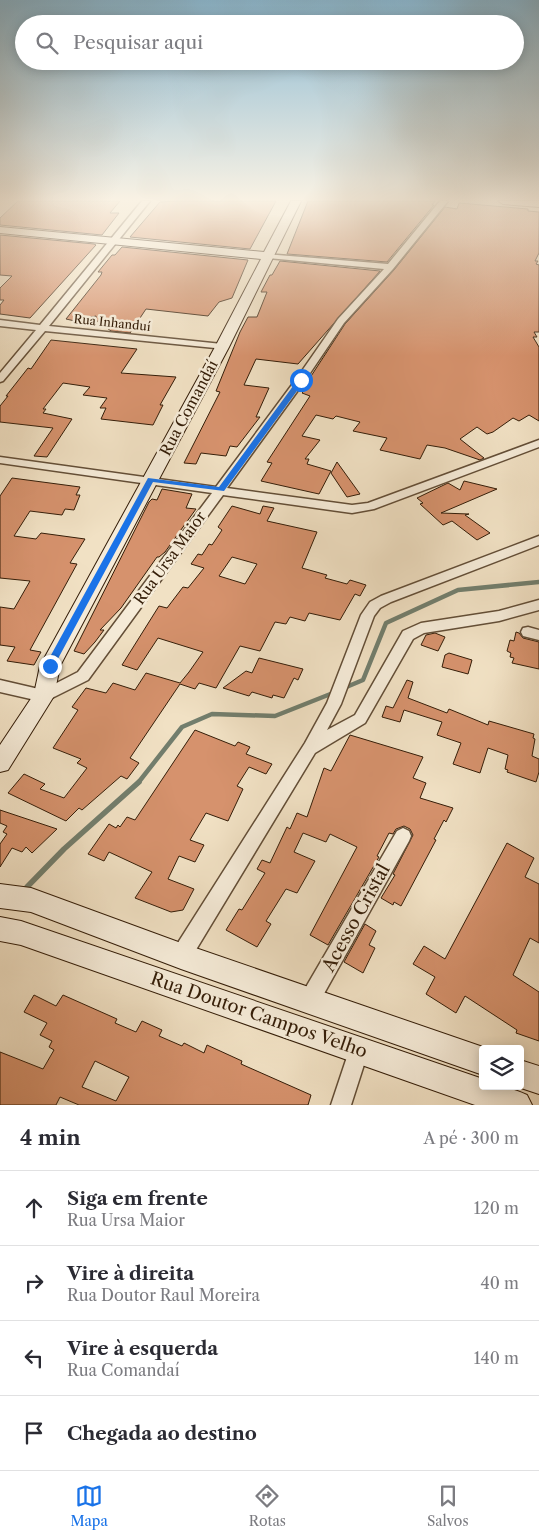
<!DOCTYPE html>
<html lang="pt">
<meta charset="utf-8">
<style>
:root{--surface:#fff;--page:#f2f2f3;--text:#2b2b33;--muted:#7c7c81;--line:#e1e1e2;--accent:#1a73e8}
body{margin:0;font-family:"Libre Caslon Text",serif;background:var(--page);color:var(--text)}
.controls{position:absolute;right:15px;bottom:15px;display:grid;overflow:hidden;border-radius:5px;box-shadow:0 2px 12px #0003}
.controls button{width:45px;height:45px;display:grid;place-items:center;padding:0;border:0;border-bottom:1px solid var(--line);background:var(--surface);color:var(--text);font:25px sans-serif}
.stop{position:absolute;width:15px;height:15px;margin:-11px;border:4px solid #1a73e8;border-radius:50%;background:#fff}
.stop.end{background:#1a73e8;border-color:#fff;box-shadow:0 1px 5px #0008}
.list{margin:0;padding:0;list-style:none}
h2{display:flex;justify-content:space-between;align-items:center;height:65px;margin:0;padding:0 20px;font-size:21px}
h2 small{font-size:16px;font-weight:400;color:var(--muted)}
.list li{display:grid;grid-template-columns:32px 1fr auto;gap:15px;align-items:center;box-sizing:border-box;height:75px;padding:0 20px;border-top:1px solid var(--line)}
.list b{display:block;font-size:19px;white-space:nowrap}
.list p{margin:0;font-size:16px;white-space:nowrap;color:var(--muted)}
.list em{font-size:16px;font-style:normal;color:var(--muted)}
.icon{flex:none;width:28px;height:28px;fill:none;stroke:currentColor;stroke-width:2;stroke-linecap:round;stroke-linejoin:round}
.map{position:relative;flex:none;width:539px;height:1105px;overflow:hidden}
.search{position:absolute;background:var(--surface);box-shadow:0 2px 12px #0003;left:15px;right:15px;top:15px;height:55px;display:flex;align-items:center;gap:12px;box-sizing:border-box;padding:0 18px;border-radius:28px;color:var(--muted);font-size:19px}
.sheet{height:365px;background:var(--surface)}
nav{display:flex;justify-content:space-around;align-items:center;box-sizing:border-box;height:70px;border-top:1px solid var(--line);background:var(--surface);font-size:14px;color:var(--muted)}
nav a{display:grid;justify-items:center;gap:2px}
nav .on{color:var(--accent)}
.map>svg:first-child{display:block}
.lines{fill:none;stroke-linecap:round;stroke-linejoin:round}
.stream-far1{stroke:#727e6d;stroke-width:4.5}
.stream{stroke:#727e6d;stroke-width:5.5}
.building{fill:#d6926d;stroke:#341d08;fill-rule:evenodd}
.street-casing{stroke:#634e37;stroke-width:3}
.secondary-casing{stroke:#341d08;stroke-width:2}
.street{fill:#f6ecd9;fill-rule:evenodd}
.secondary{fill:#f6ecd9;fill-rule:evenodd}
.route{fill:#1a73e8}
.labels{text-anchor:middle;stroke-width:5;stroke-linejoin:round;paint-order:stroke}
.far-street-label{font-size:12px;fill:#341d08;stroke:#f6ecd9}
.street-label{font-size:15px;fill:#341d08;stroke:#f6ecd9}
.near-street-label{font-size:18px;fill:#341d08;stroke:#f6ecd9}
</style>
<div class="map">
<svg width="539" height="1105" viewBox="0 0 539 1105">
<rect width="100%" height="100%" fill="#f1e1c4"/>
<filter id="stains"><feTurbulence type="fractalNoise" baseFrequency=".004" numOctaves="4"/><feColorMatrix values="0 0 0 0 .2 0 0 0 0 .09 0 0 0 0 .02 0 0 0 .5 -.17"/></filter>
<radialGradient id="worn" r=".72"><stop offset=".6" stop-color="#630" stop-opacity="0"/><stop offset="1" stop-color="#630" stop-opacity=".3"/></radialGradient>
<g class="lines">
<path class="stream-far1" d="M344,688L363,680L386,623L458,590L539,582
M138,783L182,727L212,714L275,716L333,693"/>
<path class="stream" d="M27,887L64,849L139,782"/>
</g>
<path class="building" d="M18,201H120L110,213H119L102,235L0,225V218Z
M176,201H276L250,249L130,237L160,202Z
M308,201H435L432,205H434L387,262L287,254Z
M459,203L528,209V211L539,212V253L535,261H538L536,264L539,265V332H534L537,337H533L539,347V421L529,415L519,421L513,418L493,432L487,434L477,427L460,439L484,458L480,460L445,448L427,445L420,459L380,450L387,438L353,431L360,422L336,416L333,419L316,415L302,436L320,440L305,459H309L307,464L331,471L319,494L261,481L272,463L267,462L310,396L302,393L304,391L302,390L345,324L394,270L445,207L457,209Z
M0,235L94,244L96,245L30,318L0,314V305L4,300H0V288L12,276L0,275Z
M122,247L248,260L232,298L219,302L208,316L146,309L130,333L111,331L96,320V316L75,321L66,319L101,275L102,272H98L112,255H115Z
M280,261L380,271L298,364L256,359L244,385L269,388L256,417H260L237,447L230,446L226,456L201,453L196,464L184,463L220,392L216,391L240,332L248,317H257L267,292H261L270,275H272Z
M51,340L137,349L121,373L176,377L160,405H163L153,425L101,419L106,408H100L107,398L83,395L90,387L63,383L43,409H46L43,413L72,419L47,457L34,456L53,428L0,422V406L8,396H6L28,368L31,369Z
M337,462L342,469L360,494L347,497L331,473Z
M12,478L80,487L76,495H80L74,510L65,509L62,515L30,511L14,536L36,539L41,533L85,539L70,563L77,564L30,650L41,652L34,665L7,661L15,647L0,645V607L14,609L30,581L0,578V496Z
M464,481L497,489L441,513L469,514L465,515L490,533L477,540L452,521L443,525L420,504L423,503L417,498L448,483L460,490Z
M162,489L192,494L186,508L196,509L165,552L159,557H157L121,608L100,630H104L95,642L84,654L74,651L149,502L152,499L157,500Z
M232,506L260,514L263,506L274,508L267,521L317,532L302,568L327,575L325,578L347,584L350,580L366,585L360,596L355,594L340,620L309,613L305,621L290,617L286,624L275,622L260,651L240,646L216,688L199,683L195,689L180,684L130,758L139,763L127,779L121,776L82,810L79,808L66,821L8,793L24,774L45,784L40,789L64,798L87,768L77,763L81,759L53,748L78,710L72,707L86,688L106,693L113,683L135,690L146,673L180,683L189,672L203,652L158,638L137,670L122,665L159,606L167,608L183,587L188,588L204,568L191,564L198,554L202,555L209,544L212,545L222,530L218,527ZM232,557L257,564L245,584L219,576Z
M516,632L519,633L523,638L539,642V669L512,663L514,658L510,657L511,653L507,651L510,640L514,641Z
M435,633L445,637L438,651L421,645L426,635Z
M449,653L472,660L468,674L442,667L445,655Z
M259,658L303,669L298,680L294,678L284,698L273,695L272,698L252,692L249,696L223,688L246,671L252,673Z
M407,680L413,682L408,698L447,713L449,709L488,725L489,721L534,734L533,738L535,739L532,756L539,759V772L536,782L507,772L508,770L505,769L508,755L488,748L480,773L453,764L461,743L437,735L442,722L404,710L400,722L382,717L386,706L393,708Z
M195,730L235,746L238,742L250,747L246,754L272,764L266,774L249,767L237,786L243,789L228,821L206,813L190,840L204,845L195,862L179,856L168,879L194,889L183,910L171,912L135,898L152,872L109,852L104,861L88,854L109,824L116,828L118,825L120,827L127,817L135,820Z
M350,735L423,757L413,778L426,783L420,798L453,808L446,822L444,820L434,839L436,840L401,906L394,902L393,905L381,898L395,875L393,874L413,835L410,829L404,826L396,829L393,834L389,833L377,856L379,857L328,945L310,935L357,847L330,834L326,842L303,833L294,852L315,861L297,893L286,889L266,921L271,924L257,947L226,930L239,909L242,910L265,873L257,869L262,860L270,863L287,827L290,829L297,813L307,817L324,768L331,771Z
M0,810L57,829L32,853L26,847L22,852L12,848L0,867V844L7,834L3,832L7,826L0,823Z
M507,843L534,858L525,877L539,884V943L530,938L513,975L539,992V1041L516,1033L517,1030L465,996L456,1013L426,994L435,977L413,964L424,946L445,959Z
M365,924L376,931L369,945L375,948L363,973L344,962Z
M34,995L56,1006L63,995L117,1019L115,1023L136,1032L142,1021L162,1030L159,1036L182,1046L184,1043L204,1053L207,1045L242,1061L241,1064L311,1095L308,1105H79L60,1097L56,1105H0V1052L43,1069L54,1050L49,1047L52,1041L40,1035L47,1023L24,1012ZM95,1061L129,1077L116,1101L82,1087Z"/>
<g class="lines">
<g class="street-casing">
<path id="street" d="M142,201H150L49,326L222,344L225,345V349L45,331L3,381L0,382V373L36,330L0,326V320L40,325Z
M440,201H448L393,269L344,323L304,382L227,488L352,505L368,503L539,440V447L374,509L352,513L223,495L88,680L44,702L0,692V680L43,690L78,672L212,493L0,463V457L216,487L297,378L338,319L384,269L268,258L264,256L265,254L388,264Z
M539,536V545L391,602L380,608L374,616L341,704L327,730L355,715L403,631L421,623L499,611L539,600V610L499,621L424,633L413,639L365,723L315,753L188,963L181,965L174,963L172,956L174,949L305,743L327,703L361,615L370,602L381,596Z
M528,627L539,630V640L523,636L521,632L523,628Z
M403,828L409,831L411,836L409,841L316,1008L309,1011L302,1008L299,1001L302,994L397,831Z
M359,1039L366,1042L369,1049L351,1105H331L352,1042Z"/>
</g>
<g class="secondary-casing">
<path id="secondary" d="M291,201H301L229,347L60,666L54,696L8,770L0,772V745L34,694L40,666L215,347L261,259L0,233V227L264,252Z
M498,201H539V207L503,204Z
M0,884L31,888L181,943L483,1047L488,1049H483V1075L181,969L31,912L0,908Z
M0,917L21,921L483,1079V1086C500,1086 512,1088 527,1095L532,1105H475L21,945L0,941Z
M520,1060L539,1066V1094L515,1086H520Z"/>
</g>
<use href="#street" class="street"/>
<use href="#secondary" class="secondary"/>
</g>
<linearGradient id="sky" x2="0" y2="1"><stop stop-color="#89b8d2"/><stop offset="0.56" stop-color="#f9f2e4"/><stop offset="1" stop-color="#f9f2e4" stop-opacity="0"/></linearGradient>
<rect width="539" height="356" fill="url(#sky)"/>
<path class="route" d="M299,378L305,380L224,491L153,482L53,668H47L45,666L148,478L219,487Z"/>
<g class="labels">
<g class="far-street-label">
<text transform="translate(112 323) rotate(6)" y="4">Rua Inhanduí</text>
</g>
<g class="street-label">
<text transform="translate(189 408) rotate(-62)" y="5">Rua Comandaí</text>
<text transform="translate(170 558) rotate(-54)" y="5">Rua Ursa Maior</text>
</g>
<g class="near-street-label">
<text transform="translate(356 918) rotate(-61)" y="6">Acesso Cristal</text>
<text transform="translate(259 1015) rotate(19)" y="6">Rua Doutor Campos Velho</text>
</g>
</g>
<rect width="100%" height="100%" filter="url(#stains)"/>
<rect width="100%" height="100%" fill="url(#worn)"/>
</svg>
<div class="controls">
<button><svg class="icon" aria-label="layers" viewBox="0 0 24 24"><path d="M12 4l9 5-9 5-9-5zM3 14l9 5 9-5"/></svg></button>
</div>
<div class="stop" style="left:301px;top:380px"></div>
<div class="stop end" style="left:50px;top:666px"></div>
<div class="search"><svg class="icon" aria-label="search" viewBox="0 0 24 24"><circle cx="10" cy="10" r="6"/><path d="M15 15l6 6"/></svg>Pesquisar aqui</div>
</div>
<section class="sheet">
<h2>4 min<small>A pé · 300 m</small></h2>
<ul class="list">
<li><svg class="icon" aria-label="ahead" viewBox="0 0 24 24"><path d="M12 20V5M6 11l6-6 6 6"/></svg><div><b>Siga em frente</b><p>Rua Ursa Maior</p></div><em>120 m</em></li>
<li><svg class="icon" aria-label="right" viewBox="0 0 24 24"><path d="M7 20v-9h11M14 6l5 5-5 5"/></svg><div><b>Vire à direita</b><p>Rua Doutor Raul Moreira</p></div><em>40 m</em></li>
<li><svg class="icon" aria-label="left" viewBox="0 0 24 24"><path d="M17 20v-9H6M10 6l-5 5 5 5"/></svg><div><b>Vire à esquerda</b><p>Rua Comandaí</p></div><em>140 m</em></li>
<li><svg class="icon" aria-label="arrive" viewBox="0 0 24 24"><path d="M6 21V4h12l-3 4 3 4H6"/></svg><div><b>Chegada ao destino</b></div></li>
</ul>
</section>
<nav>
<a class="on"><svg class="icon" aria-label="map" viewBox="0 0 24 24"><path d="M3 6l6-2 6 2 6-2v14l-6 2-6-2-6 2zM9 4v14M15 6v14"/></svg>Mapa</a>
<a><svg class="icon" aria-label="directions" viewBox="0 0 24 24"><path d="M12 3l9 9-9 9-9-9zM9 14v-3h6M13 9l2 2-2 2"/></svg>Rotas</a>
<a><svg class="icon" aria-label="saved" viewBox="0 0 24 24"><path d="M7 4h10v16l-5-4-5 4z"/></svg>Salvos</a>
</nav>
